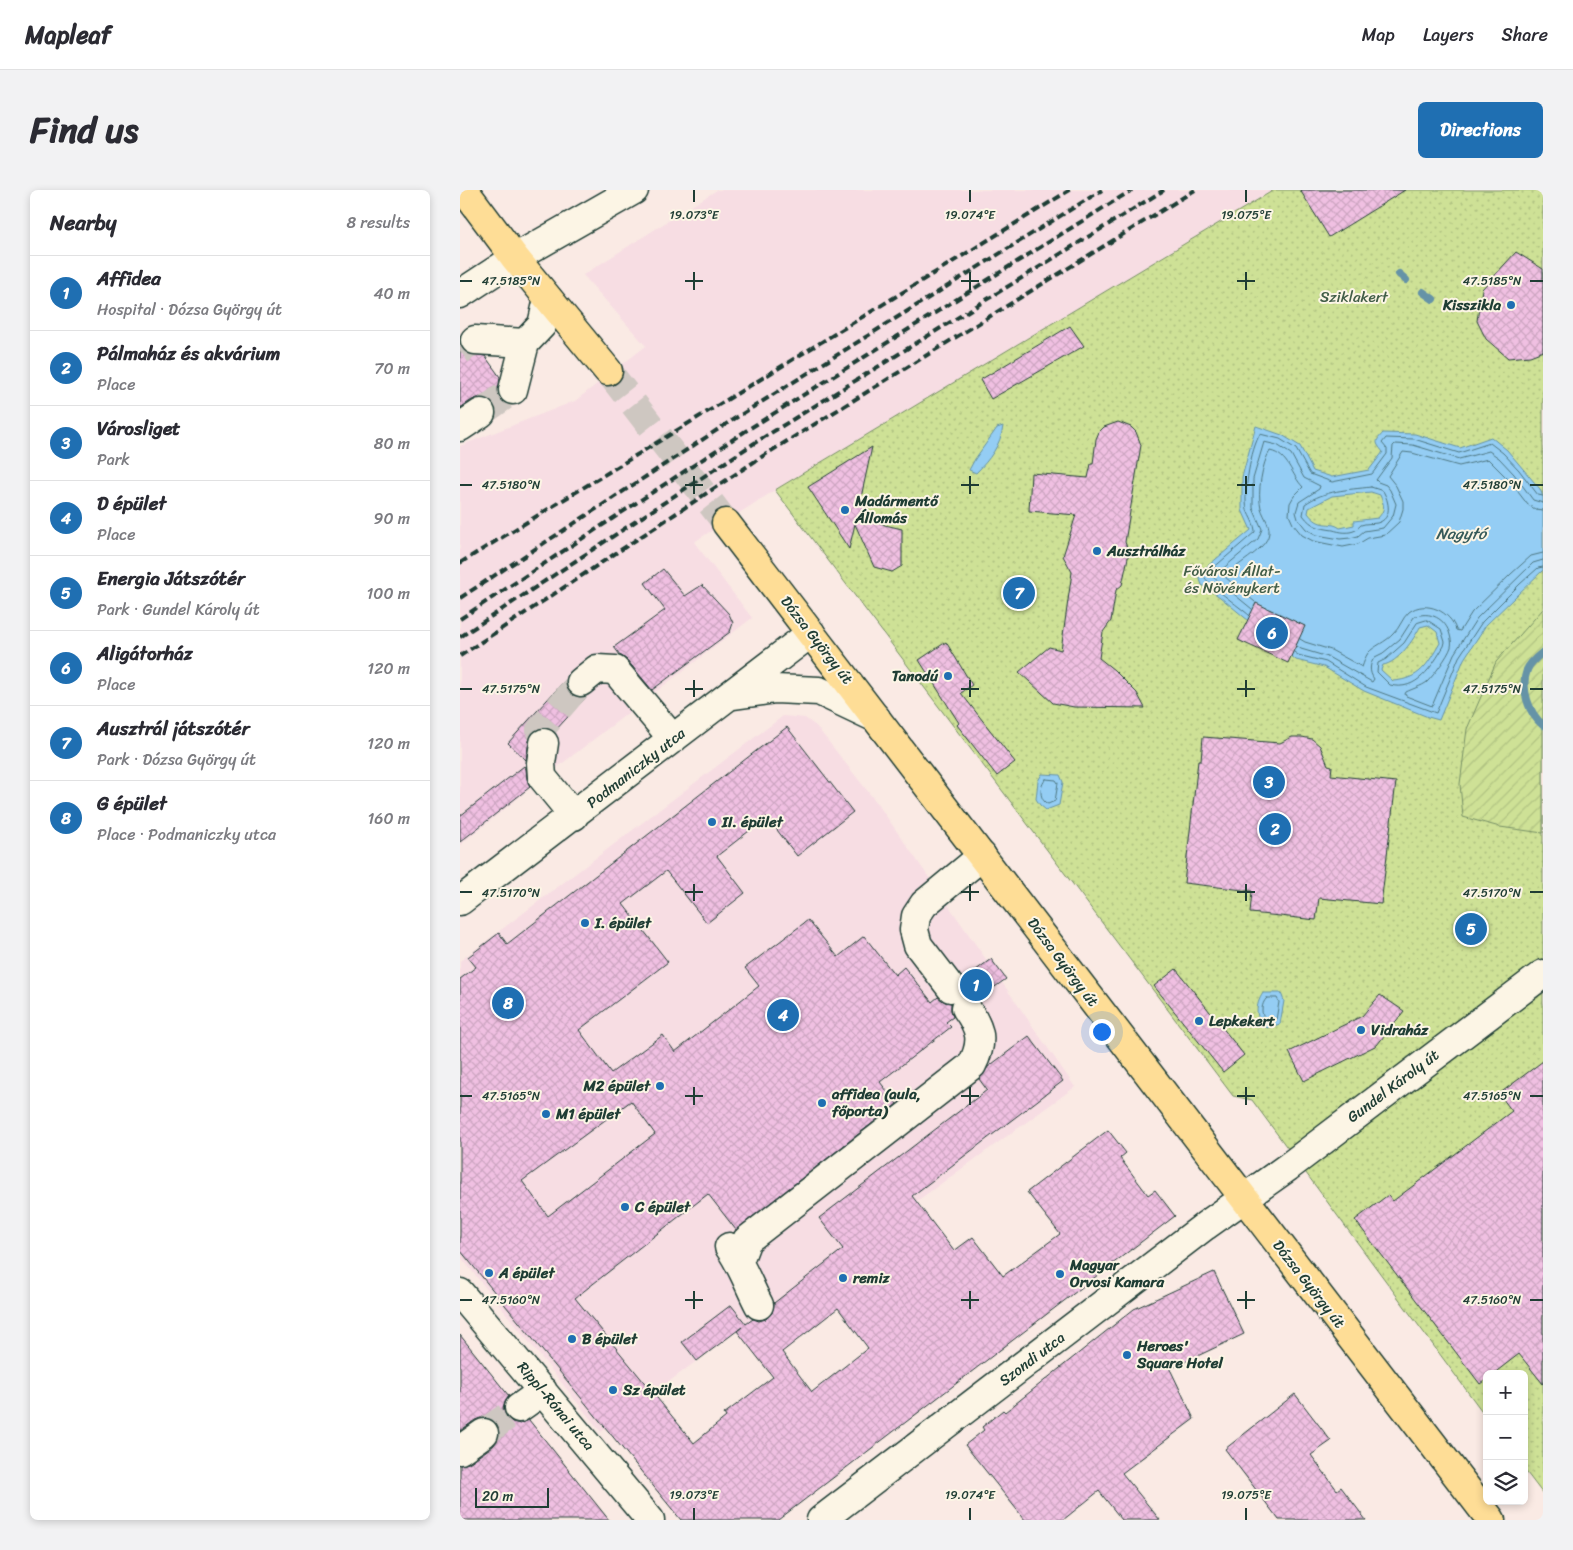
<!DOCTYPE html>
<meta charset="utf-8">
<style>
:root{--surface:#fff;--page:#f2f2f3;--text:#2b2b33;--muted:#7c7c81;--line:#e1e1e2;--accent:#1f6fb2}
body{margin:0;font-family:Sriracha,sans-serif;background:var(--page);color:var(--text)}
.controls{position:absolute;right:15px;bottom:15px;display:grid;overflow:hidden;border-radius:8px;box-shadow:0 2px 8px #0003}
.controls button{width:45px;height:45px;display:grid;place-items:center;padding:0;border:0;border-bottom:1px solid var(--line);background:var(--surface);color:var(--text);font:25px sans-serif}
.scale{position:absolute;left:15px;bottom:12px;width:74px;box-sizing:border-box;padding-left:5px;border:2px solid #1f3d34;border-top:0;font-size:14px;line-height:18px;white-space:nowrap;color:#1f3d34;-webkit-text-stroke:4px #fcf5e5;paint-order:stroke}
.you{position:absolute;left:641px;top:841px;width:18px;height:18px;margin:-12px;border:4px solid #fff;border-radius:50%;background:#1a73e8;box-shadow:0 0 0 8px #1a73e833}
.badge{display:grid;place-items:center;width:32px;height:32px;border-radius:50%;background:var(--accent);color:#fff;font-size:16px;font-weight:700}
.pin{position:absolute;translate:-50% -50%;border:2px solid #fff;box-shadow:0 1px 5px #0006}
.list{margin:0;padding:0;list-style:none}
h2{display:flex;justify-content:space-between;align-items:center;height:65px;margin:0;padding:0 20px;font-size:21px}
h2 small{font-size:16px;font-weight:400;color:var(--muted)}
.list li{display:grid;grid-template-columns:32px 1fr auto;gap:15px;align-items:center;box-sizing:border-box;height:75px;padding:0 20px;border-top:1px solid var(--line)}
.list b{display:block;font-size:19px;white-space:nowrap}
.list p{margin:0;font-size:16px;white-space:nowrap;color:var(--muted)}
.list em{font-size:16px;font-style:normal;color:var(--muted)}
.icon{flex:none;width:28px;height:28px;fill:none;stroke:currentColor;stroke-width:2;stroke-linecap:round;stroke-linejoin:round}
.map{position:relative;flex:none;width:1083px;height:1330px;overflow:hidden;border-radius:8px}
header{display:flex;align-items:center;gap:30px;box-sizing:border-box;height:70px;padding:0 25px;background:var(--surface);border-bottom:1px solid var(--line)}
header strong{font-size:24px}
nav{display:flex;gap:28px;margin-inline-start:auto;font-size:18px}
.intro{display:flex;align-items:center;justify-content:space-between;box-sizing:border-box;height:120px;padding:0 30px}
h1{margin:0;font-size:35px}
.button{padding:12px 22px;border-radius:8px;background:var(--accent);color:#fff;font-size:18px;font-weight:700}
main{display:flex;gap:30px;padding:0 30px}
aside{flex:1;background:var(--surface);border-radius:8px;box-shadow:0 2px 8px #0003}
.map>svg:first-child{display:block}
.built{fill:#f7dde3}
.grass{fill:url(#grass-dots);stroke:#768f65}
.garden{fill:url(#garden-furrows);stroke:#768f65}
.water{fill:#94cdf4;stroke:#6593a7;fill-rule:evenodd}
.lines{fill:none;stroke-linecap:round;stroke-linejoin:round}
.shore{stroke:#4e7781;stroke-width:1}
.stream{stroke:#6593a7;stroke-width:8}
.building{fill:url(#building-cross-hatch);stroke:#1f3d34;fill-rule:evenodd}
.minor-tunnel{stroke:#cec7c1;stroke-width:28;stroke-dasharray:28 14;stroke-linecap:butt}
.major-tunnel{stroke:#cec7c1;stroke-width:28;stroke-dasharray:28 14;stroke-linecap:butt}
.minor-casing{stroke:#1f3d34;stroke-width:31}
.major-casing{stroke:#1f3d34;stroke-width:31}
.minor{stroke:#fcf5e5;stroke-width:28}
.major{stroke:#fedd96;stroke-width:28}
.rail{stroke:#1f3d34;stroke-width:4;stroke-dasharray:8 4;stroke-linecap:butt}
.ticks{fill:none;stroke:#1f3d34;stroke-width:2}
.poi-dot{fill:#1f6fb2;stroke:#fcf5e5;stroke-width:2}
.labels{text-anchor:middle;stroke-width:4;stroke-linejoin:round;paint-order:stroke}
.park-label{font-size:15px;fill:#425e48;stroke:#fcf5e5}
.poi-label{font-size:15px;font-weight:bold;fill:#1f3d34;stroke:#fcf5e5;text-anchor:start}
.street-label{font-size:15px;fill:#1f3d34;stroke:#fcf5e5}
.water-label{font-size:16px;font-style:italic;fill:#365a5a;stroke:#fcf5e5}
.ticks-label{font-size:12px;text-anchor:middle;fill:#1f3d34;stroke:#fcf5e5;stroke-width:4;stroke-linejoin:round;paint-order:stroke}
</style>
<header>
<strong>Mapleaf</strong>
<nav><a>Map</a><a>Layers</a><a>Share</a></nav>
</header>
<div class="intro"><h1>Find us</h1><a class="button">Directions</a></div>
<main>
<aside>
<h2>Nearby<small>8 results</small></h2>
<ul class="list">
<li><span class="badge">1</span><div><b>Affidea</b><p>Hospital · Dózsa György út</p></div><em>40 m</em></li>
<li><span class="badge">2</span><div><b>Pálmaház és akvárium</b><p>Place</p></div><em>70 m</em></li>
<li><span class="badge">3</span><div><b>Városliget</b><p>Park</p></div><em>80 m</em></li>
<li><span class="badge">4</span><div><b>D épület</b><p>Place</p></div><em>90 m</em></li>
<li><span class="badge">5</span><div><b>Energia Játszótér</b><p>Park · Gundel Károly út</p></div><em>100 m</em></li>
<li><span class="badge">6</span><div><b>Aligátorház</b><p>Place</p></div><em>120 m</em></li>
<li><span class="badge">7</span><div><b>Ausztrál játszótér</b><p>Park · Dózsa György út</p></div><em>120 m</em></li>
<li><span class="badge">8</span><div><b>G épület</b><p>Place · Podmaniczky utca</p></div><em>160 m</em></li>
</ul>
</aside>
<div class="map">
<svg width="1083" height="1330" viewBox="0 0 1083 1330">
<defs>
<pattern id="grass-dots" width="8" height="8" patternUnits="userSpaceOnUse" patternTransform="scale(1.25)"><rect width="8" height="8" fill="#cee196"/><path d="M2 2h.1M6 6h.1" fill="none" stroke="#b0c282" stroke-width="1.8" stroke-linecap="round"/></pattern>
<pattern id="garden-furrows" width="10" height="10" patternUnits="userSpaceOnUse" patternTransform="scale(1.25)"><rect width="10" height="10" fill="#cee196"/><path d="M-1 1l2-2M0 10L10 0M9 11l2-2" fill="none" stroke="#b0c282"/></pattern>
<pattern id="building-cross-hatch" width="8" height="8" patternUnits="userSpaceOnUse" patternTransform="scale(1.25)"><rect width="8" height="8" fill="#f0c0e2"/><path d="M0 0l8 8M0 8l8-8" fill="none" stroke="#cda6c2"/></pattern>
</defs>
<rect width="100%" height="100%" fill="#faeae4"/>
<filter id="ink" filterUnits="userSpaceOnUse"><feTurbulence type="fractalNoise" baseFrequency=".02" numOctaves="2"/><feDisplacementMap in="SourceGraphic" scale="10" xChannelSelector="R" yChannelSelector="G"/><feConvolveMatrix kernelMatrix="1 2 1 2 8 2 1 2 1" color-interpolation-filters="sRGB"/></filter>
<g filter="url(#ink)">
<path class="built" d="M257,0H816L315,300L234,352L292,428L78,592L0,655V256L115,211L186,156L123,85Z
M323,526L345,528L356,536L368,551L417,613L615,897L277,1141L141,1242L0,1066V771Z"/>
<path class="grass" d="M814,0H1083V1304L1064,1279V1184H1027V1228L792,910L773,906L315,300Z"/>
<path class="garden" d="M1083,419V643L1040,637L1003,627L1000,594L1007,539L1036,472Z"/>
<path class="water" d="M543,236C541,255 529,270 516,283L509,280L515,269L537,238Z
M796,236L822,245L840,256L853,281L872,287L909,280L923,262C915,252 915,252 923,243L955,244L1000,258L1031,247L1047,260L1080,299L1083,307V380L1026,435L1004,469L979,530L968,527L904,501L864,477L836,470L760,407L742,395L738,384L791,340L782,320V287ZM911,302L920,305C924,315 926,319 918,328L894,331V335L880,338C869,330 861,340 848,323L849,318L872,306ZM968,435L977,442L980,453C967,475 960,489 933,491L921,480L923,475C938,473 954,449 960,437Z
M582,584L600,585L603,592L599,615L586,620L580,615L576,609L578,591Z
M803,803H821L824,811L820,834L807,838C794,829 795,815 803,803Z"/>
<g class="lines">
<path class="shore" d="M911,297L923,301C929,311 933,329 917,333C912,334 906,333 901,335C900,335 897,340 896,340C888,344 880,342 873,340C859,338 852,337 843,325L845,314C865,300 887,300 911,297Z
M795,412L765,387C776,374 802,362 808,347C812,336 804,328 801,318C797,303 802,273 810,261C829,265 831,285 843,297L834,306L830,313L829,325L833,334L842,345L853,351L883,357L898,354L908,348L925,345L939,332L943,319V311L936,296L928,286L943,262L952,263L999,276L1028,269L1048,289L1068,315L1075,319L1083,320
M792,419L753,387L798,349L802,339L793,318V289L804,252L817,255L831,264L844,288L860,296L859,299L839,312L836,322L838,329L846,339L857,345L880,349L890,348L898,346L904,341L923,338L933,326L936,314L930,300L926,295L918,292L916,290L932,268L933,256L935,254L953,255L999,269L1029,261L1039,268L1054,284L1073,310L1083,313
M789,425C781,418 746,393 744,386L795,342C795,334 790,328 787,320C783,302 791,259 800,244L820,249L836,259L850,284L872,292L912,284L927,264V259L922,253L926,248L954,249L999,263L1030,253L1043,263L1059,280L1078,305L1083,306
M967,430L981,439L985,452L984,456C972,476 957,502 930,495L917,482L918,473L926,469L944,453L957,433Z
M840,449L845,452L871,460L902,477C904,473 905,467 908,463C914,456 926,452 933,444C940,438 942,428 949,422C966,409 991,422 996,440L1000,441L1012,422L1051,384L1071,366L1083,363
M837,456L841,459L868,467L912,492L914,489C909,482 909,474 915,467L923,463L940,449L954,427C970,420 986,429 990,445C991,449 992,453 991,457C988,466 974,485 967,492C962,496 952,499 946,502L945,504L946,506L972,516L994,464L1017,428L1073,373L1083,370
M834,462L838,465L866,472L906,497L976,523L999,467L1022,432L1060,394L1078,378L1083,377
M586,589L596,590L598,593L595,611L588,614C579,610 579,596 586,589Z
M807,808H817L819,812L816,830L809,833C800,828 800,814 807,808Z"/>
<path class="stream" d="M939,84L946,90
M963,102L973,109
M1083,462C1078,466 1069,474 1067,480C1060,498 1069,524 1083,535"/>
</g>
<path class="building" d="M840,0H945L869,47Z
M1056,62L1083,79V161L1070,166L1048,168L1026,149L1017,131L1022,99Z
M610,136L624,156L531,209L520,190Z
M0,152L1,157L7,163L25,166L40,187L38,204L44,212L36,219L34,214L28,209L20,207L12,210L0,218Z
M658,232L671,237L676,242L681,255L665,352L669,363L662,395L656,400L651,431L643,442L639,468L654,480L677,503L685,518L614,517L593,513L559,482L589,457L601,460L612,382L603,366L616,325L569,321L571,283L628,288L631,274H633L636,249L639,242L644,237Z
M412,257L400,312L415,331L425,335L442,339V376L432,382L414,377L395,334L389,359L348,297Z
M203,379L225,406L242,395L269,424L273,433L270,442L192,500L167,470L160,465L154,457L205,420L185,393Z
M796,413L845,436L828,473L778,450Z
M486,452L512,495L501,503L555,572L537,586L497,535L499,533L459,470Z
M106,489V495L109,502L116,507L127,506L94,542L86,538H79L72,543L69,551L66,570L48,553Z
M327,537L393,622L337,666L307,627L257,666L285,703L247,733L206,681L163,714L208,772L119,840L151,883L203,845L215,862L299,796L285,778L348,730L378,767L404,746L435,785L444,777L472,812L478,807L485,812L491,813V820L493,827L486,832L491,837L420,892L437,914L276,1040L248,1004L115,1108L234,1253L266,1227L264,1224L313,1187L277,1141L282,1137L237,1171L222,1152L271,1115L286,1134L293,1129L299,1131L306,1129L312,1123L314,1113L383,1059L359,1028L527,900L519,889L528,877L569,846L603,891L452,1006L494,1061L513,1047L543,1086L600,1044L567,1002L648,940L666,963L660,968L688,1005L695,1000L715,1026L318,1330H221L0,1060V789L16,777L8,767L39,743L47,754ZM171,911L195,944L88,1026L62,991ZM378,1118L408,1158L352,1202L322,1162Z
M743,547L820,553L832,547H842L852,549L860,556L868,575L872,576L871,585L936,592L921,714L859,708L856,730L820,726L790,723L792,701L724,693L738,571H741Z
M64,576L66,579L67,589L70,597L0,652V626Z
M531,769L546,789L518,809L512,804L506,802V795L504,789Z
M716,779L784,865L763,882L694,796Z
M920,805L944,821L917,855L844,891L829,862L902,826Z
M1083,871V1194L1059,1164L1033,1184H1027V1189L1020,1194L895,1030L928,1005L933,1011L1052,921L1039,904Z
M754,1082L784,1144L710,1179L734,1229L662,1283L700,1330H662L639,1301L603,1330H565L505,1255L524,1240L522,1237L543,1220L545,1222L674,1119Z
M0,1145L49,1206L45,1212L43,1219L47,1227L52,1232L60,1234L69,1230L149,1330H0V1275L9,1273L33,1256L38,1250L40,1242L36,1234L31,1229L23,1227L15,1230L0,1241Z
M835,1204L871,1251L851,1265L877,1300L881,1297L906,1330H819L765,1259Z"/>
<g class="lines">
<path class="minor-tunnel" d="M0,161L15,150
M21,223L53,200
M84,553L80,540L121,492
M24,1243L59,1218"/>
<path class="major-tunnel" d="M148,181L266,333"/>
<g class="minor-casing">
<path id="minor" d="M0,104L55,68L174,0
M15,150L65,153
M53,200L65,153L82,135L88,109
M0,237L21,223
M121,492L137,479L155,480L213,549
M274,505L315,499L359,501L416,528
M84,553L81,573L82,587L114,626
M0,711L351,443
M491,798L458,755L454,740L456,726L464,714L522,666
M269,1057C282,1075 289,1096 299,1115
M279,1071L287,1050L512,875C524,851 521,839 506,818
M0,1103L190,1330
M59,1218L83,1201
M0,1260L24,1243
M361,1330L745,1036L828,977L1083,784"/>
</g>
<g class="major-casing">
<path id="major" d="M4,0L55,68L148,181
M266,333L1031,1330"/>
</g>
<use href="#minor" class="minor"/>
<use href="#major" class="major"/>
<path class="rail" d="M0,373L610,0
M0,408L274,229L642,0
M0,429L284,242L672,0
M0,447L293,254L704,0
M0,466L303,266L735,0"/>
</g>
</g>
<path class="ticks" d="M234,0V12M510,0V12M786,0V12M234,82V100M510,82V100M786,82V100M0,91H12M225,91H243M501,91H519M777,91H795M1070,91H1083M234,286V304M510,286V304M786,286V304M0,295H12M225,295H243M501,295H519M777,295H795M1070,295H1083M234,490V507M510,490V507M786,490V507M0,499H12M225,499H243M501,499H519M777,499H795M1070,499H1083M234,694V711M510,694V711M786,694V711M0,702H12M225,702H243M501,702H519M777,702H795M1070,702H1083M234,897V915M510,897V915M786,897V915M0,906H12M225,906H243M501,906H519M777,906H795M1070,906H1083M234,1101V1119M510,1101V1119M786,1101V1119M0,1110H12M225,1110H243M501,1110H519M777,1110H795M1070,1110H1083M234,1318V1330M510,1318V1330M786,1318V1330"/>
<g class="poi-dot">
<circle cx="1051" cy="115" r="5"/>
<circle cx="385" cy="320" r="5"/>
<circle cx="637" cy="361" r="5"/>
<circle cx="488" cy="486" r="5"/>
<circle cx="252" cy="632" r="5"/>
<circle cx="125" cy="733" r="5"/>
<circle cx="739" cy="831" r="5"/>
<circle cx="901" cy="840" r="5"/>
<circle cx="200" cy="896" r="5"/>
<circle cx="362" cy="913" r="5"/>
<circle cx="86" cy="924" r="5"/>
<circle cx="165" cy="1017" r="5"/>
<circle cx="29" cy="1083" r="5"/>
<circle cx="600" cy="1084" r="5"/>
<circle cx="383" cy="1088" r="5"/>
<circle cx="112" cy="1149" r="5"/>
<circle cx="667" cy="1165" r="5"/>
<circle cx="153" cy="1200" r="5"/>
</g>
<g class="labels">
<g class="park-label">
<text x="894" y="112">Sziklakert</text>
<text x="772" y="386">Fővárosi Állat-<tspan x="772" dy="17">és Növénykert</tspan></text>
</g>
<g class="poi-label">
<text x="1041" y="120" text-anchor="end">Kisszikla</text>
<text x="395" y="316">Madármentő<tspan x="395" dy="17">Állomás</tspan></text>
<text x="647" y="366">Ausztrálház</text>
<text x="478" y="491" text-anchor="end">Tanodú</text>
<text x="262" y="637">II. épület</text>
<text x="135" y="738">I. épület</text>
<text x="749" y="836">Lepkekert</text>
<text x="911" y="845">Vidraház</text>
<text x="190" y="901" text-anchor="end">M2 épület</text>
<text x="372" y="909">affidea (aula,<tspan x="372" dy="17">főporta)</tspan></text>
<text x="96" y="929">M1 épület</text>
<text x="175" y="1022">C épület</text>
<text x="610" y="1080">Magyar<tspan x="610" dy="17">Orvosi Kamara</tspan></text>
<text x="39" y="1088">A épület</text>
<text x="393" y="1093">remiz</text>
<text x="122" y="1154">B épület</text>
<text x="677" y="1161">Heroes'<tspan x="677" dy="17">Square Hotel</tspan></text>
<text x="163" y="1205">Sz épület</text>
</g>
<g class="street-label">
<text transform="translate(357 450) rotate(52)" y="5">Dózsa György út</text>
<text transform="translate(176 578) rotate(-38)" y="5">Podmaniczky utca</text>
<text transform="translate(603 772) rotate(53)" y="5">Dózsa György út</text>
<text transform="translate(933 896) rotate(-37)" y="5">Gundel Károly út</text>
<text transform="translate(849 1094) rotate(52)" y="5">Dózsa György út</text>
<text transform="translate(572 1169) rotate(-37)" y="5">Szondi utca</text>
<text transform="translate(96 1216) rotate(50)" y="5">Rippl-Rónai utca</text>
</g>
<g class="water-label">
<text x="1001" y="349">Nagytó</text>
</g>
</g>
<g class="ticks-label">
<text x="234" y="29">19.073°E</text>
<text x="510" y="29">19.074°E</text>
<text x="786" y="29">19.075°E</text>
<text x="51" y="95">47.5185°N</text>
<text x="1032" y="95">47.5185°N</text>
<text x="51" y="299">47.5180°N</text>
<text x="1032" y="299">47.5180°N</text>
<text x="51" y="503">47.5175°N</text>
<text x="1032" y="503">47.5175°N</text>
<text x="51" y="707">47.5170°N</text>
<text x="1032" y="707">47.5170°N</text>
<text x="51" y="910">47.5165°N</text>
<text x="1032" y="910">47.5165°N</text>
<text x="51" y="1114">47.5160°N</text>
<text x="1032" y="1114">47.5160°N</text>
<text x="234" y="1309">19.073°E</text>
<text x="510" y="1309">19.074°E</text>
<text x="786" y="1309">19.075°E</text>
</g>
</svg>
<div class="controls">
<button>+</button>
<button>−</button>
<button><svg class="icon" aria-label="layers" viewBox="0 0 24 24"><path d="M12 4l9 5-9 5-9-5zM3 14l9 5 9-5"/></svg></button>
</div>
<div class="scale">20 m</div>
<div class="you"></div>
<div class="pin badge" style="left:516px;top:795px">1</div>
<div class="pin badge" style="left:815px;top:639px">2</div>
<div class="pin badge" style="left:809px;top:592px">3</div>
<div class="pin badge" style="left:323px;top:825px">4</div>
<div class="pin badge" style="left:1011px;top:739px">5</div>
<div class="pin badge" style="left:812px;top:443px">6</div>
<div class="pin badge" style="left:559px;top:403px">7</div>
<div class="pin badge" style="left:48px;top:813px">8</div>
</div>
</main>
